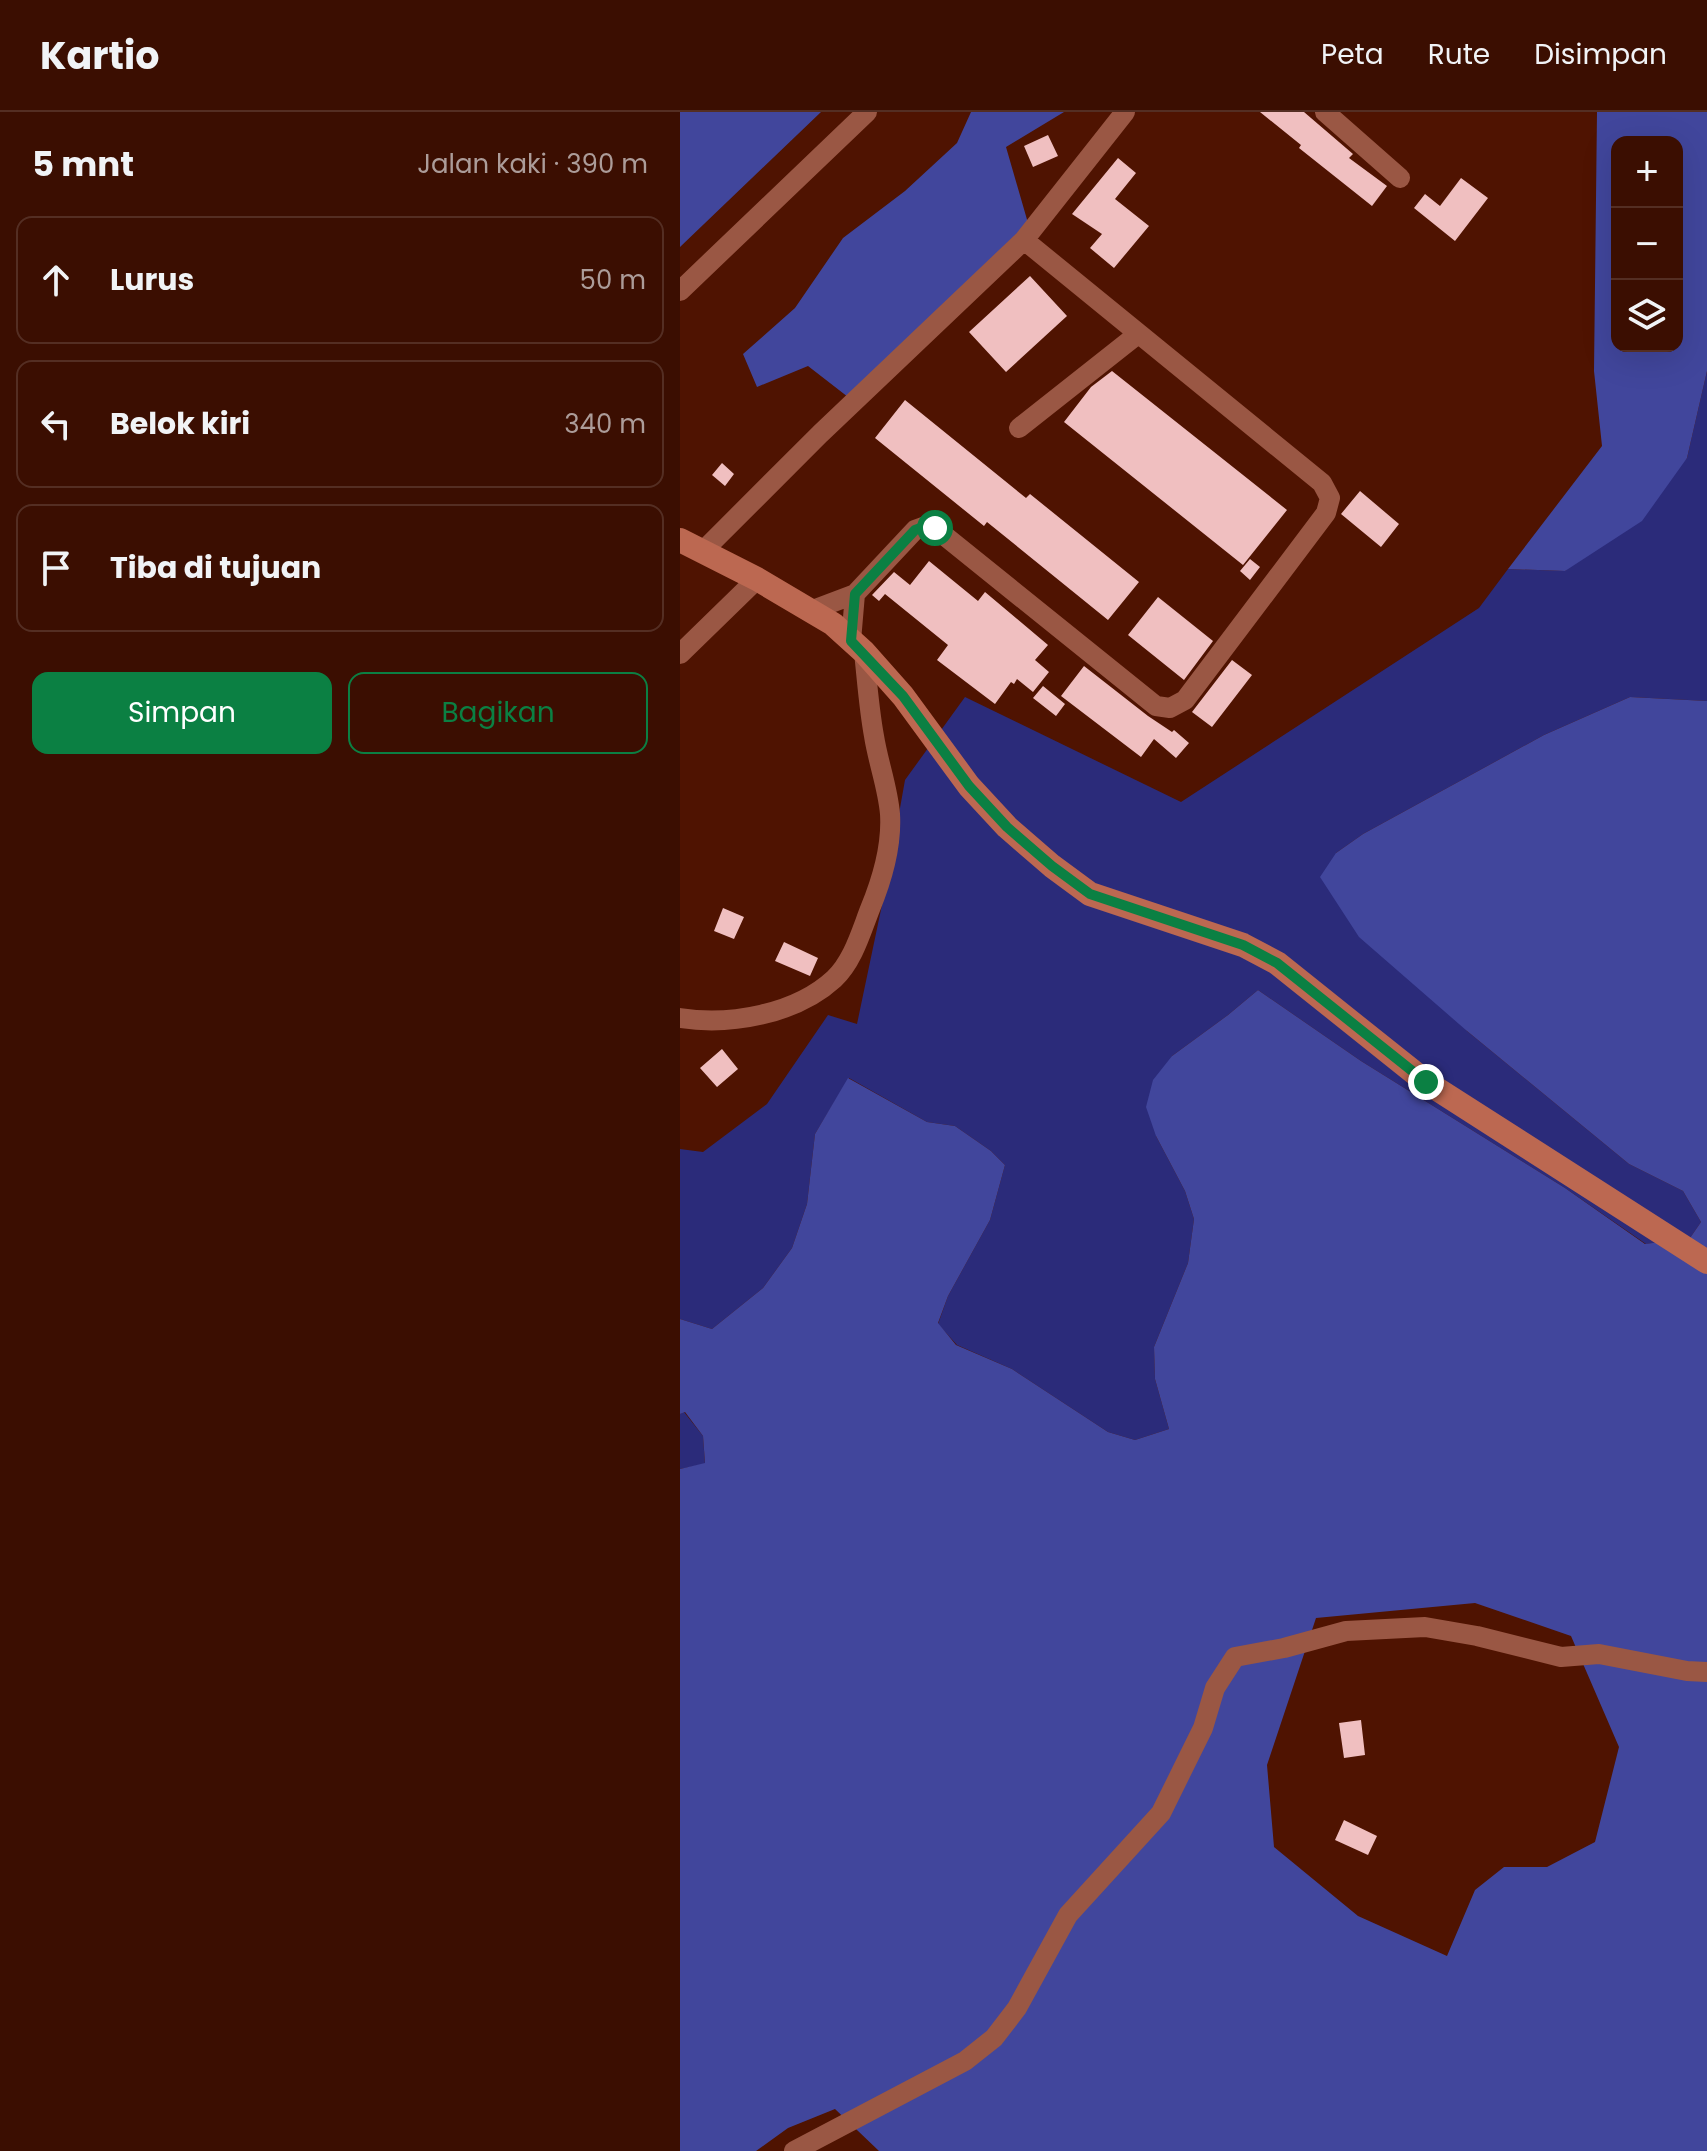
<!DOCTYPE html>
<html lang="id">
<meta charset="utf-8">
<style>
:root{--surface:#3b0e01;--page:#461c10;--text:#f1f3f6;--muted:#ac9c99;--line:#542e23;--accent:#0b8043}
body{margin:0;font-family:Poppins,sans-serif;background:var(--page);color:var(--text)}
.controls{position:absolute;right:24px;top:24px;display:grid;overflow:hidden;border-radius:16px;box-shadow:0 8px 32px #0002}
.controls button{width:72px;height:72px;display:grid;place-items:center;padding:0;border:0;border-bottom:2px solid var(--line);background:var(--surface);color:var(--text);font:40px sans-serif}
.stop{position:absolute;width:24px;height:24px;margin:-18px;border:6px solid #0b8043;border-radius:50%;background:#fff}
.stop.end{background:#0b8043;border-color:#fff;box-shadow:0 2px 8px #0008}
.list{margin:0;padding:0;list-style:none}
h2{display:flex;justify-content:space-between;align-items:center;height:104px;margin:0;padding:0 32px;font-size:34px}
h2 small{font-size:26px;font-weight:400;color:var(--muted)}
.list li{display:grid;grid-template-columns:52px 1fr auto;gap:24px;align-items:center;box-sizing:border-box;height:128px;margin:0 16px 16px;padding:0 16px;border:2px solid var(--line);border-radius:16px}
.list b{display:block;font-size:30px;white-space:nowrap}
.list em{font-size:26px;font-style:normal;color:var(--muted)}
.actions{display:flex;gap:16px;padding:24px 32px}
.actions a{flex:1;padding:18px 0;border:2px solid var(--accent);border-radius:16px;text-align:center;font-size:28px;color:var(--accent)}
.actions .main{background:var(--accent);color:#fff}
.icon{flex:none;width:44px;height:44px;fill:none;stroke:currentColor;stroke-width:2;stroke-linecap:round;stroke-linejoin:round}
.map{position:relative;flex:none;width:1027px;height:2039px;overflow:hidden}
header{display:flex;align-items:center;gap:48px;box-sizing:border-box;height:112px;padding:0 40px;background:var(--surface);border-bottom:2px solid var(--line)}
header strong{font-size:38px}
nav{display:flex;gap:44px;margin-inline-start:auto;font-size:28px}
main{display:flex}
aside{flex:1;background:var(--surface)}
.map>svg:first-child{display:block}
.green{fill:#2b2b7a}
.forest{fill:#41469c;fill-rule:evenodd}
.building{fill:#f0bfc0}
.lines{fill:none;stroke-linecap:round;stroke-linejoin:round}
.minor{stroke:#9a5744;stroke-width:20}
.major{stroke:#bc6851;stroke-width:24}
.route{stroke:#0b8043;stroke-width:10}
</style>
<header>
<strong>Kartio</strong>
<nav><a>Peta</a><a>Rute</a><a>Disimpan</a></nav>
</header>
<main>
<aside>
<h2>5 mnt<small>Jalan kaki · 390 m</small></h2>
<ul class="list">
<li><svg class="icon" aria-label="ahead" viewBox="0 0 24 24"><path d="M12 20V5M6 11l6-6 6 6"/></svg><div><b>Lurus</b></div><em>50 m</em></li>
<li><svg class="icon" aria-label="left" viewBox="0 0 24 24"><path d="M17 20v-9H6M10 6l-5 5 5 5"/></svg><div><b>Belok kiri</b></div><em>340 m</em></li>
<li><svg class="icon" aria-label="arrive" viewBox="0 0 24 24"><path d="M6 21V4h12l-3 4 3 4H6"/></svg><div><b>Tiba di tujuan</b></div></li>
</ul>
<div class="actions"><a class="main">Simpan</a><a>Bagikan</a></div>
</aside>
<div class="map">
<svg width="1027" height="2039" viewBox="0 0 1027 2039">
<rect width="100%" height="100%" fill="#4f1301"/>
<path class="green" d="M1027,259V589L950,585L864,623L683,722L656,741L787,919L949,1052L1003,1079L1021,1110L1010,1126L966,1132L885,1076L681,949L578,878L548,903L492,944L476,1024L505,1079L514,1107L508,1151L474,1235L475,1267L489,1317L455,1328L428,1320L332,1257L277,1233L258,1212L268,1184L310,1108L325,1053L311,1039L275,1014L247,1010L169,966L135,1022L127,1092L112,1136L83,1176L32,1217L0,1207V1037L23,1040L87,992L148,903L177,912L207,769L225,668L285,585L501,690L799,496L828,457L885,459L1007,346Z
M4,1300L23,1324L25,1352L0,1357V1302Z"/>
<path class="forest" d="M0,0H141L0,135Z
M291,0H384L326,35L348,111L168,285L128,254L77,275L63,242L115,196L163,126L225,79L277,31Z
M917,0H1027V259L1007,346L962,409L885,459L828,457L922,334L914,259ZM937,30H997V234H937Z
M950,585L1027,589V2039H199L155,1997L108,2016L76,2039H0V1357L25,1351L23,1324L5,1300L0,1302V1207L32,1217L83,1176L112,1136L127,1092L135,1022L168,966L247,1010L275,1014L311,1039L325,1053L310,1108L268,1184L258,1211L276,1233L332,1257L428,1320L455,1328L489,1317L475,1267L474,1235L508,1151L514,1107L505,1079L476,1024L466,995L473,968L492,944L548,903L578,878L681,949L885,1076L965,1132L1010,1126L1021,1110L1003,1079L949,1052L787,919L679,825L640,765L656,741L683,722L864,623ZM795,1491L891,1524L939,1635L915,1730L867,1755H824L795,1778L767,1844L678,1804L594,1735L587,1653L636,1506Z"/>
<path class="building" d="M580,0H624L673,42L669,46L707,74L692,94L619,36L621,33Z
M368,23L378,44L353,55L344,34Z
M438,46L456,61L435,87L469,114L434,156L410,136L422,122L392,102Z
M781,66L808,86L775,129L734,96L745,82L760,94Z
M350,164L387,204L326,260L289,220Z
M432,259L607,398L563,453L384,310L411,275Z
M225,288L346,386L350,382L459,470L428,508L307,410L304,414L195,326Z
M42,351L54,362L45,374L32,363Z
M680,379L719,412L701,435L661,402Z
M570,447L580,455L570,468L560,459Z
M249,449L298,489L305,480L368,533L355,548L369,560L353,580L337,567L334,572L331,570L315,592L257,548L268,533L205,482L199,489L192,483L214,460L230,473Z
M478,485L533,529L504,568L448,523Z
M552,548L572,563L532,615L512,600Z
M404,554L468,604L492,620L494,618L509,631L496,646L474,627L461,645L381,584Z
M363,574L385,592L376,604L353,586Z
M43,796L64,805L54,827L34,819Z
M104,830L138,846L130,864L95,849Z
M42,937L58,957L37,975L20,956Z
M681,1608L685,1643L664,1646L659,1611Z
M664,1708L697,1724L688,1743L655,1728Z"/>
<g class="lines">
<path class="minor" d="M645,0L720,66
M0,179L187,0
M339,316L458,222
M24,438L140,322L344,128L445,0
M130,499L175,482L235,418L246,414L255,416L476,594L490,596L505,588L646,401L650,386L642,371L344,128
M171,529L175,482
M0,542L77,467
M0,906C50,914 116,902 154,867C173,849 181,820 190,797C202,768 212,734 210,702C208,676 198,650 194,624C189,597 187,568 184,540
M114,2039L285,1949L314,1926L337,1896L388,1803L481,1701L523,1616L535,1576L555,1545L604,1536L666,1519L745,1515L797,1524L881,1545L919,1542L1007,1559L1027,1560"/>
<path class="major" d="M0,428L77,467L153,512L184,540L223,584L289,674L327,715L372,754L410,782L563,833L597,851L746,970L1027,1150"/>
</g>
<g class="lines">
<path class="route" d="M255,416L246,414L235,418L175,482L171,529L223,584L289,674L327,715L372,754L410,782L563,833L597,851L746,970"/>
</g>
</svg>
<div class="controls">
<button>+</button>
<button>−</button>
<button><svg class="icon" aria-label="layers" viewBox="0 0 24 24"><path d="M12 4l9 5-9 5-9-5zM3 14l9 5 9-5"/></svg></button>
</div>
<div class="stop" style="left:255px;top:416px"></div>
<div class="stop end" style="left:746px;top:970px"></div>
</div>
</main>
